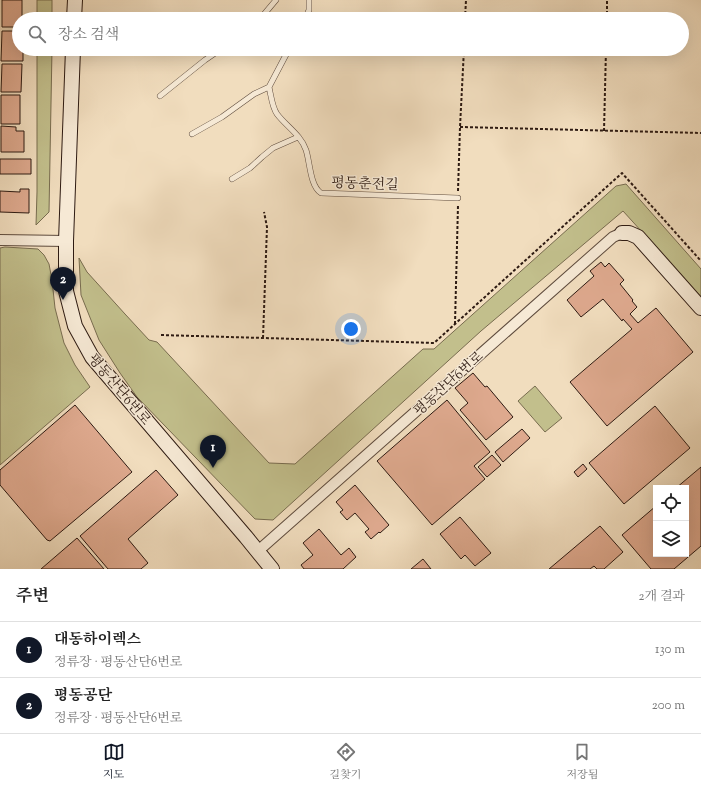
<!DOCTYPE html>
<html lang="ko">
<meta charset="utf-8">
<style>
:root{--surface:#fff;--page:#f2f2f2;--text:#222;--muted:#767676;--line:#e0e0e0;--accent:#111827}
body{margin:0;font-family:"Sorts Mill Goudy","Noto Serif KR",serif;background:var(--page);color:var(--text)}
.controls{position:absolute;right:12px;bottom:12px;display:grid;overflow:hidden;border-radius:0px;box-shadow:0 4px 16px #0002}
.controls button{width:36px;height:36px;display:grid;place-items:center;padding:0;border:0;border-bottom:1px solid var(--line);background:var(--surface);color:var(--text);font:20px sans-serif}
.you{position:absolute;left:351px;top:329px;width:14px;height:14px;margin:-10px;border:3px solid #fff;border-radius:50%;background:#1a73e8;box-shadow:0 0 0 6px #1a73e833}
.badge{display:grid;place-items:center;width:26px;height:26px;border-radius:50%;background:var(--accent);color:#fff;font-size:13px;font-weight:700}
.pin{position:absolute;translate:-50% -33px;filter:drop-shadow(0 1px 2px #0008)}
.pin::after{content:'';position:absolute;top:21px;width:14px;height:12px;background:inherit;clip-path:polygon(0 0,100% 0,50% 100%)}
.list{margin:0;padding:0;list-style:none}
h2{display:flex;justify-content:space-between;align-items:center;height:52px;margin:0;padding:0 16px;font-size:17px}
h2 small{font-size:13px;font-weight:400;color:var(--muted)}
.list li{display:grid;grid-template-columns:26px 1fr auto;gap:12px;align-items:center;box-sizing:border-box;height:56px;padding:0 16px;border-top:1px solid var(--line)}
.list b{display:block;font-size:15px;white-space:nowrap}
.list p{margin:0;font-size:13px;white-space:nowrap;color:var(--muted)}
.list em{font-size:13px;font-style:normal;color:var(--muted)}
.icon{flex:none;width:22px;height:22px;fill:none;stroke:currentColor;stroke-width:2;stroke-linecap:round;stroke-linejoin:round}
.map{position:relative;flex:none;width:701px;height:569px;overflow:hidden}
.search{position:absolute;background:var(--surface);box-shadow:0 4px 16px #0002;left:12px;right:12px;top:12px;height:44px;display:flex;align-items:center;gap:10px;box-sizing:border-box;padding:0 14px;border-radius:22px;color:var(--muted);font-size:15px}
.sheet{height:164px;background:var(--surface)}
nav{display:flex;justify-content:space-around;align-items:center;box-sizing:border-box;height:56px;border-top:1px solid var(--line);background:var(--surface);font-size:11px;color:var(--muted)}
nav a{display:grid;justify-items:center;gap:2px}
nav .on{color:var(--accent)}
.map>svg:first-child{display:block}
.green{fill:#c2bf8c;stroke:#786c4f}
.building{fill:#dea98e;stroke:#2d1a12}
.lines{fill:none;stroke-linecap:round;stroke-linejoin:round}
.lane-casing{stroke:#5e4b3d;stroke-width:6}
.street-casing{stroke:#5e4b3d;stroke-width:12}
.secondary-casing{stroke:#2d1a12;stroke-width:16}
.path{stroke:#2d1a12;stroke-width:2;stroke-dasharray:3 2;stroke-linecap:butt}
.lane{stroke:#f6e9d5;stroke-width:5}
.street{stroke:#f6e9d5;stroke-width:10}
.secondary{stroke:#f6e9d5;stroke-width:14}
.labels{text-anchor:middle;stroke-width:3;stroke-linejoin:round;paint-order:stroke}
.street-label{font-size:14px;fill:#2d1a12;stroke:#f6e9d5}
</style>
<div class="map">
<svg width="701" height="569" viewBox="0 0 701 569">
<rect width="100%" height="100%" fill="#f1ddbe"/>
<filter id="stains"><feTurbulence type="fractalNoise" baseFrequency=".005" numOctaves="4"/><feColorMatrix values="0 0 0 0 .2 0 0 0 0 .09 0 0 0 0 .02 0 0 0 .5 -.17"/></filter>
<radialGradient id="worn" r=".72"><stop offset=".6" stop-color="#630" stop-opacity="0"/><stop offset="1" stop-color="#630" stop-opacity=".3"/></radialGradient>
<path class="green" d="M37,0H52V19H37Z
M37,49H52L49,212L36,225L37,192Z
M626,184L701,269V297L623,211L481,331L273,520L255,519L137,397L120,373L99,340L81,295L79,258L87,272L125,314L149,340L157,342L269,463L295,464L423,349H434L616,186Z
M5,247L38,249L44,255L49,264L52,280L55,308L64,343L75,365L90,387L0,465V248Z
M535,386L562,418L545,432L518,401Z"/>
<path class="building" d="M2,0H22V19H19V27H2Z
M2,31H19V49H23V61H1Z
M2,64H22L21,92H1Z
M1,95H20V124H1Z
M1,126L16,127V131H24V152H1Z
M0,159H31V174H0Z
M20,189H29V213L0,212V191L20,192Z
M601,262L605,267L609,263L624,280L620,284L633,300L632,301L637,307L630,314L638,323L656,308L693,352L607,426L570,382L632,329L623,319L622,321L603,299L581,317L567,300L594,276L590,271Z
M473,373L485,387L487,386L513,417L486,440L460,410L468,403L455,388Z
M447,400L490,452L474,466L485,479L432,525L377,461Z
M75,405L132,472L50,541L47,540L0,485V470Z
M655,406L690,448L624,504L589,463Z
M522,429L530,438L503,462L495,452Z
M492,455L501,465L487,477L478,467Z
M583,464L587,469L578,477L574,472Z
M701,467V546L674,569H651L622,535L656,506V554H686V488H676Z
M156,470L178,495L128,539L148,563L141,569H108L80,536Z
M355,485L389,525L380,533L379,532L371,539L365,532L369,529L355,513L347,520L340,512L343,510L336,502Z
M460,517L491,553L475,566L465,555L461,559L440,534Z
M600,526L623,552L604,569H597L594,566L590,569H549Z
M319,529L341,555L349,548L356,557L343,569H304L301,565L313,555L303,543Z
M77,538L104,569H41Z
M423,559L431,569H411Z"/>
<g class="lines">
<g class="lane-casing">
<path id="lane" d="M260,19L276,0
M305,19L309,10V0
M269,87C271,95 272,107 277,114C286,126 301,135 306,150C310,162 310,186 321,193L458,198
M160,96L205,60L221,49
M192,134L222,117L254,94L269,87L289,49
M232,179L250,168L262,157L273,148L298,137"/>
</g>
<g class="street-casing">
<path id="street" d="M0,240L66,241
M258,551L613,237L622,233"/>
</g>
<g class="secondary-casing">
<path id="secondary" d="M74,19L75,0
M73,49L66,241V291L75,326L92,357L246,537L272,569
M622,233H629L638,237L701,308"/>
</g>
<path class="path" d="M465,19L466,0
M607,19V0
M460,127L701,133
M604,131L606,49
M458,191L460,127L464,49
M455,324L458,205
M161,335L434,343L622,173L701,261
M263,338L267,227L264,212"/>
<use href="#lane" class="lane"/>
<use href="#street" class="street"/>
<use href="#secondary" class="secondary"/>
</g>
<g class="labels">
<g class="street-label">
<text transform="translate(365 183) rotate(2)" y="5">평동춘전길</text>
<text transform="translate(448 383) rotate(-42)" y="5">평동산단6번로</text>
<text transform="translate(120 389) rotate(50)" y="5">평동산단6번로</text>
</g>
</g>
<rect width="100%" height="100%" filter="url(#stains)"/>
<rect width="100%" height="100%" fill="url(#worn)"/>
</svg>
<div class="controls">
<button><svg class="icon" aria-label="locate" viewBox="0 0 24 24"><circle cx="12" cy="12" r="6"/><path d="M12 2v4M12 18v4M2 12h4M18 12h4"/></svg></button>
<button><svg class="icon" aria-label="layers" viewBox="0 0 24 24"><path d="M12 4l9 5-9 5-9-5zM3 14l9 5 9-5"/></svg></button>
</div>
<div class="you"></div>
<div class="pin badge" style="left:213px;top:468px">1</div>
<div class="pin badge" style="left:63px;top:300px">2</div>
<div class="search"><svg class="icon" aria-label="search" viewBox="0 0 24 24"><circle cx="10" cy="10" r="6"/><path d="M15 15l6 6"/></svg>장소 검색</div>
</div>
<section class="sheet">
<h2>주변<small>2개 결과</small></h2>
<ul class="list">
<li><span class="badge">1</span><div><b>대동하이렉스</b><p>정류장 · 평동산단6번로</p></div><em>130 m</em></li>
<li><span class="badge">2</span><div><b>평동공단</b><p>정류장 · 평동산단6번로</p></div><em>200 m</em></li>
</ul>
</section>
<nav>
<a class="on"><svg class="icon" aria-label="map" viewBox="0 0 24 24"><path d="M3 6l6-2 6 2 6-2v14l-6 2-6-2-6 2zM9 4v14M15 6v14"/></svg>지도</a>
<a><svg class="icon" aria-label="directions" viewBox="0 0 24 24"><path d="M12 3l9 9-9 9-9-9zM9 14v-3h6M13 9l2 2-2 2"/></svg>길찾기</a>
<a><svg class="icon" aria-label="saved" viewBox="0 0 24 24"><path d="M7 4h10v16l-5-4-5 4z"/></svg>저장됨</a>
</nav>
